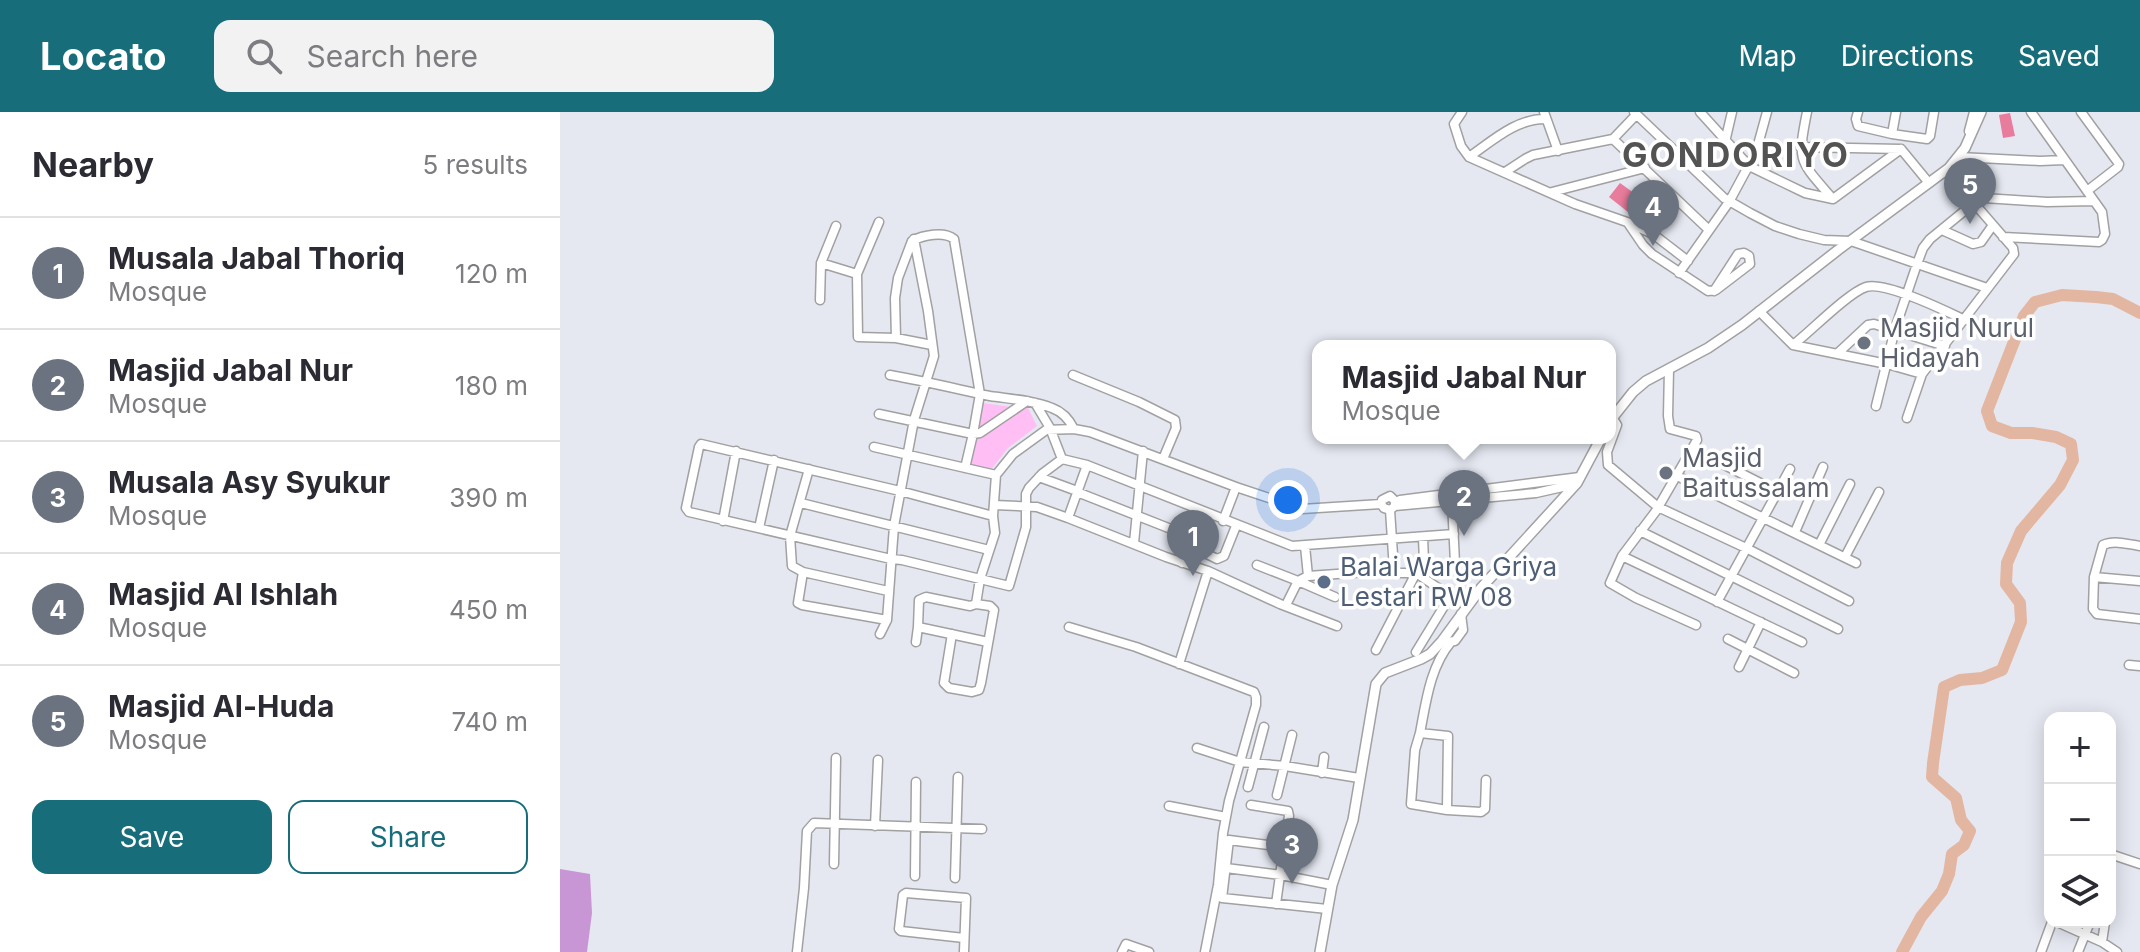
<!DOCTYPE html>
<meta charset="utf-8">
<style>
:root{--surface:#fff;--page:#f2f2f3;--text:#2b2b33;--muted:#7c7c81;--line:#e1e1e2;--accent:#186d7a}
body{margin:0;font-family:Inter,sans-serif;background:var(--page);color:var(--text)}
.controls{position:absolute;right:24px;bottom:24px;display:grid;overflow:hidden;border-radius:16px;box-shadow:0 4px 20px #0003}
.controls button{width:72px;height:72px;display:grid;place-items:center;padding:0;border:0;border-bottom:2px solid var(--line);background:var(--surface);color:var(--text);font:40px sans-serif}
.you{position:absolute;left:728px;top:388px;width:28px;height:28px;margin:-20px;border:6px solid #fff;border-radius:50%;background:#1a73e8;box-shadow:0 0 0 12px #1a73e833}
.badge{display:grid;place-items:center;width:52px;height:52px;border-radius:50%;background:var(--accent);color:#fff;font-size:26px;font-weight:700}
.pin{position:absolute;translate:-50% -66px;filter:drop-shadow(0 2px 4px #0008)}
.pin::after{content:'';position:absolute;top:42px;width:28px;height:24px;background:inherit;clip-path:polygon(0 0,100% 0,50% 100%)}
.popup{position:absolute;left:752px;top:228px;width:304px;height:104px;box-sizing:border-box;display:grid;place-content:center;border-radius:16px;background:var(--surface);filter:drop-shadow(0 2px 6px #0005);font-size:26px;white-space:nowrap;color:var(--muted)}
.popup b{font-size:30px;color:var(--text)}
.popup::after{content:'';position:absolute;left:50%;top:100%;margin-left:-16px;border:16px solid transparent;border-top-color:var(--surface)}
.list{margin:0;padding:0;list-style:none}
h2{display:flex;justify-content:space-between;align-items:center;height:104px;margin:0;padding:0 32px;font-size:34px}
h2 small{font-size:26px;font-weight:400;color:var(--muted)}
.list li{display:grid;grid-template-columns:52px 1fr auto;gap:24px;align-items:center;box-sizing:border-box;height:112px;padding:0 32px;border-top:2px solid var(--line)}
.list b{display:block;font-size:30px;white-space:nowrap}
.list p{margin:0;font-size:26px;white-space:nowrap;color:var(--muted)}
.list em{font-size:26px;font-style:normal;color:var(--muted)}
.actions{display:flex;gap:16px;padding:24px 32px}
.actions a{flex:1;padding:18px 0;border:2px solid var(--accent);border-radius:16px;text-align:center;font-size:28px;color:var(--accent)}
.actions .main{background:var(--accent);color:#fff}
.icon{flex:none;width:44px;height:44px;fill:none;stroke:currentColor;stroke-width:2;stroke-linecap:round;stroke-linejoin:round}
.map{position:relative;flex:none;width:1580px;height:840px;overflow:hidden}
header{display:flex;align-items:center;gap:48px;box-sizing:border-box;height:112px;padding:0 40px;background:var(--accent);color:#fff}
header strong{font-size:38px}
nav{display:flex;gap:44px;margin-inline-start:auto;font-size:28px}
.search{width:560px;height:72px;background:var(--page);display:flex;align-items:center;gap:20px;box-sizing:border-box;padding:0 28px;border-radius:16px;color:var(--muted);font-size:30px}
main{display:flex}
aside{flex:1;background:var(--surface)}
.map>svg:first-child{display:block}
.forest{fill:#c896d5}
.park{fill:#ffbff4}
.pitch{fill:#e87c9c}
.lines{fill:none;stroke-linecap:round;stroke-linejoin:round}
.river{stroke:#e3b6a2;stroke-width:12}
.minor-casing{stroke:#a1a1a1;stroke-width:11}
.tertiary-casing{stroke:#a1a1a1;stroke-width:12}
.minor{stroke:#fff;stroke-width:8}
.tertiary{stroke:#fff;stroke-width:9}
.worship-dot{fill:#6b7280;stroke:#fff;stroke-width:3}
.service-dot{fill:#5c6f8a;stroke:#fff;stroke-width:3}
.labels{text-anchor:middle;stroke-width:7;stroke-linejoin:round;paint-order:stroke}
.worship-label{font-size:26px;fill:#5b616d;stroke:#fff;text-anchor:start}
.service-label{font-size:26px;fill:#4e5e75;stroke:#fff;text-anchor:start}
.district-label{font-size:34px;font-weight:bold;letter-spacing:2px;fill:#535353;stroke:#fff}
</style>
<header>
<strong>Locato</strong>
<div class="search"><svg class="icon" aria-label="search" viewBox="0 0 24 24"><circle cx="10" cy="10" r="6"/><path d="M15 15l6 6"/></svg>Search here</div>
<nav><a>Map</a><a>Directions</a><a>Saved</a></nav>
</header>
<main>
<aside>
<h2>Nearby<small>5 results</small></h2>
<ul class="list">
<li><span class="badge" style="background:#6b7280">1</span><div><b>Musala Jabal Thoriq</b><p>Mosque</p></div><em>120 m</em></li>
<li><span class="badge" style="background:#6b7280">2</span><div><b>Masjid Jabal Nur</b><p>Mosque</p></div><em>180 m</em></li>
<li><span class="badge" style="background:#6b7280">3</span><div><b>Musala Asy Syukur</b><p>Mosque</p></div><em>390 m</em></li>
<li><span class="badge" style="background:#6b7280">4</span><div><b>Masjid Al Ishlah</b><p>Mosque</p></div><em>450 m</em></li>
<li><span class="badge" style="background:#6b7280">5</span><div><b>Masjid Al-Huda</b><p>Mosque</p></div><em>740 m</em></li>
</ul>
<div class="actions"><a class="main">Save</a><a>Share</a></div>
</aside>
<div class="map">
<svg width="1580" height="840" viewBox="0 0 1580 840">
<rect width="100%" height="100%" fill="#e5e8f1"/>
<path class="forest" d="M0,757L30,762L32,801L27,840H0Z"/>
<path class="park" d="M415,290L452,295L416,319L410,318Z
M462,294L468,296L477,314L448,336L430,359L403,354L408,331Z"/>
<path class="pitch" d="M1450,1L1455,24L1443,26L1439,3Z
M1060,71L1085,89L1073,104L1049,85Z"/>
<g class="lines">
<path class="river" d="M1342,840L1361,805L1382,779L1389,762L1392,742L1404,733L1410,719L1401,708L1396,686L1372,665L1373,651L1384,575L1400,568L1422,566L1442,558L1461,510L1460,491L1446,472L1447,451L1461,419L1500,373L1513,348L1511,332L1496,325L1472,321H1451L1432,314L1427,299L1464,204L1475,190L1502,183L1536,185L1553,187L1580,201"/>
<g class="minor-casing">
<path id="minor" d="M902,0L894,12L901,34L909,45L1015,92L1067,110L1093,122L1128,149
M984,0L998,39
M1074,0L1164,86L1190,101L1215,114L1239,122L1264,128L1291,129L1427,176
M1140,0L1189,54L1245,81L1273,87L1341,37
M1247,0C1237,50 1239,48 1272,86
M1298,0L1296,7L1298,14L1332,22L1336,0
M1521,0L1559,52L1558,55L1527,79
M1409,19L1414,0
M1332,22L1367,27L1370,24L1374,0
M1053,27L1149,118
M1165,30L1172,0
M1240,35L1341,37
M1341,37L1369,71
M909,45C932,29 957,6 986,7
M1399,45L1480,49L1504,48
M945,60L965,47L973,43L1053,27L1076,3
M992,80L1085,56
M319,110L297,162L298,225L336,226L372,233
M1068,111L1083,133L1092,142L1148,179L1156,178L1190,152L1189,144L1184,141L1178,142L1154,179
M1382,118L1413,132L1421,130L1433,113
M1443,125L1539,130L1542,128L1545,122L1542,100L1471,0
M261,151L297,162
M1119,161L1169,90L1196,40L1207,0
M260,188L261,151L276,114
M1199,199L1233,233L1327,252L1362,262
M336,226L335,186L338,166L352,129C363,123 384,119 394,127L420,282L413,322L420,321L467,289
M1233,233C1251,219 1288,181 1306,175C1325,169 1386,199 1405,208
M1278,241L1308,213L1314,212L1385,234
M1109,257L1108,304L1110,317L1136,324L1137,328L1096,399L1062,444L1050,471L1076,486L1136,513
M330,263C364,269 397,277 430,284C450,287 472,288 492,296C503,300 509,307 514,317
M513,263L579,290L615,308L616,316L603,347
M475,291L490,316L502,347
M1316,294L1335,217L1357,152L1363,136L1370,127L1414,91L1424,86L1487,90L1534,89
M319,302L413,322L405,356
M1052,305L1057,313L1047,340L1048,353L1098,395L1186,436L1289,489
M1347,306L1362,262L1454,142L1453,136L1414,91L1389,56
M314,335L436,363
M1133,337L1218,380
M249,357L230,424L232,454L243,460L238,491L242,493L327,508
M1117,364L1296,451
M479,365L517,379
M517,380L611,417
M840,388L1020,365
M892,389L895,451
M241,391L429,438
M434,393L477,395L508,406L606,445L648,459L720,492L777,514
M835,394V389L830,384L822,388L821,392L824,396L830,398L835,394L976,381L1016,372
M830,398L834,458
M433,404L340,379L141,332L139,335L126,396L129,400L331,447L342,448L449,474L466,415V382L469,376L482,362L502,347L527,353L732,434L894,422
M508,406L527,353
M163,409L176,339
M663,409L676,375
M199,416L214,348
M1080,419L1278,517
M1235,420L1263,355
M863,425L864,450
M574,431L583,339
M1260,431L1290,372
M631,434L657,447L664,444L676,414
M745,434L748,464
M1062,444L1242,530
M1285,445L1319,380
M622,451L631,434L644,400
M697,453L738,469L726,493
M243,460L328,479
M1534,465L1543,433C1554,428 1568,432 1580,434
M738,469L748,464L834,458L839,461H856L887,482L889,486L856,540
M738,469L775,485
M1580,469L1534,465L1533,497L1537,502L1580,507
M1157,490L1230,357
M416,492L420,467L435,421L433,404L436,363L453,342L486,318L514,317L530,320L676,375L742,397L821,392
M509,515L576,535L694,580L696,585V593L669,689L663,721L658,773L645,840
M320,522L327,508L334,414L354,308L374,244L368,199L354,127
M392,522L384,571L389,576L412,580L419,578L421,571L434,498L430,494L416,492L410,494L366,485L359,488L358,515L428,530
M1168,527L1234,561
M356,530L358,515
M887,530L895,529L903,518L901,502
M816,538L856,461
M619,552L648,459
M1569,553L1580,554
M1179,555L1201,510
M860,621L888,624L887,698L851,692L855,638Z
M860,621C866,590 870,555 891,530
M637,636L680,650L725,654L799,666
M762,661L764,645
M688,675L704,615
M717,683L732,623
M691,693L728,699L729,704L724,735
M609,694L666,705
M887,698L921,700L925,697L926,668
M1490,703V708
M315,714L318,648
M1550,742L1580,752
M274,752L276,646
M666,756L721,763L772,773
M1550,759V762
M355,764L356,670
M395,766L398,665
M716,792L724,735L669,728L662,786L672,787L767,797
M1497,810L1542,830
M1545,810L1542,830L1557,840
M237,840L244,776L247,719L254,711L422,717
M404,840L406,786L346,781L343,783L339,817L341,819L404,826
M562,840L566,832L589,840
M1481,840L1492,810
M1518,840L1530,810"/>
</g>
<g class="tertiary-casing">
<path id="tertiary" d="M1050,309L1073,280L1086,269L1148,236L1182,213L1278,138L1389,56L1405,36L1421,0
M760,840L772,773L793,708L816,572L825,561L861,547L870,542L882,529L921,476L1017,371L1041,326"/>
</g>
<use href="#minor" class="minor"/>
<use href="#tertiary" class="tertiary"/>
</g>
<g class="worship-dot">
<circle cx="1304" cy="231" r="8"/>
<circle cx="1106" cy="361" r="8"/>
</g>
<circle class="service-dot" cx="764" cy="470" r="8"/>
<g class="labels">
<g class="worship-label">
<text x="1320" y="225">Masjid Nurul<tspan x="1320" dy="30">Hidayah</tspan></text>
<text x="1122" y="355">Masjid<tspan x="1122" dy="30">Baitussalam</tspan></text>
</g>
<g class="service-label">
<text x="780" y="464">Balai Warga Griya<tspan x="780" dy="30">Lestari RW 08</tspan></text>
</g>
<g class="district-label">
<text x="1176" y="55">GONDORIYO</text>
</g>
</g>
</svg>
<div class="controls">
<button>+</button>
<button>−</button>
<button><svg class="icon" aria-label="layers" viewBox="0 0 24 24"><path d="M12 4l9 5-9 5-9-5zM3 14l9 5 9-5"/></svg></button>
</div>
<div class="you"></div>
<div class="pin badge" style="left:633px;top:464px;background:#6b7280">1</div>
<div class="pin badge" style="left:904px;top:424px;background:#6b7280">2</div>
<div class="popup"><b>Masjid Jabal Nur</b>Mosque</div>
<div class="pin badge" style="left:732px;top:772px;background:#6b7280">3</div>
<div class="pin badge" style="left:1093px;top:134px;background:#6b7280">4</div>
<div class="pin badge" style="left:1410px;top:112px;background:#6b7280">5</div>
</div>
</main>
